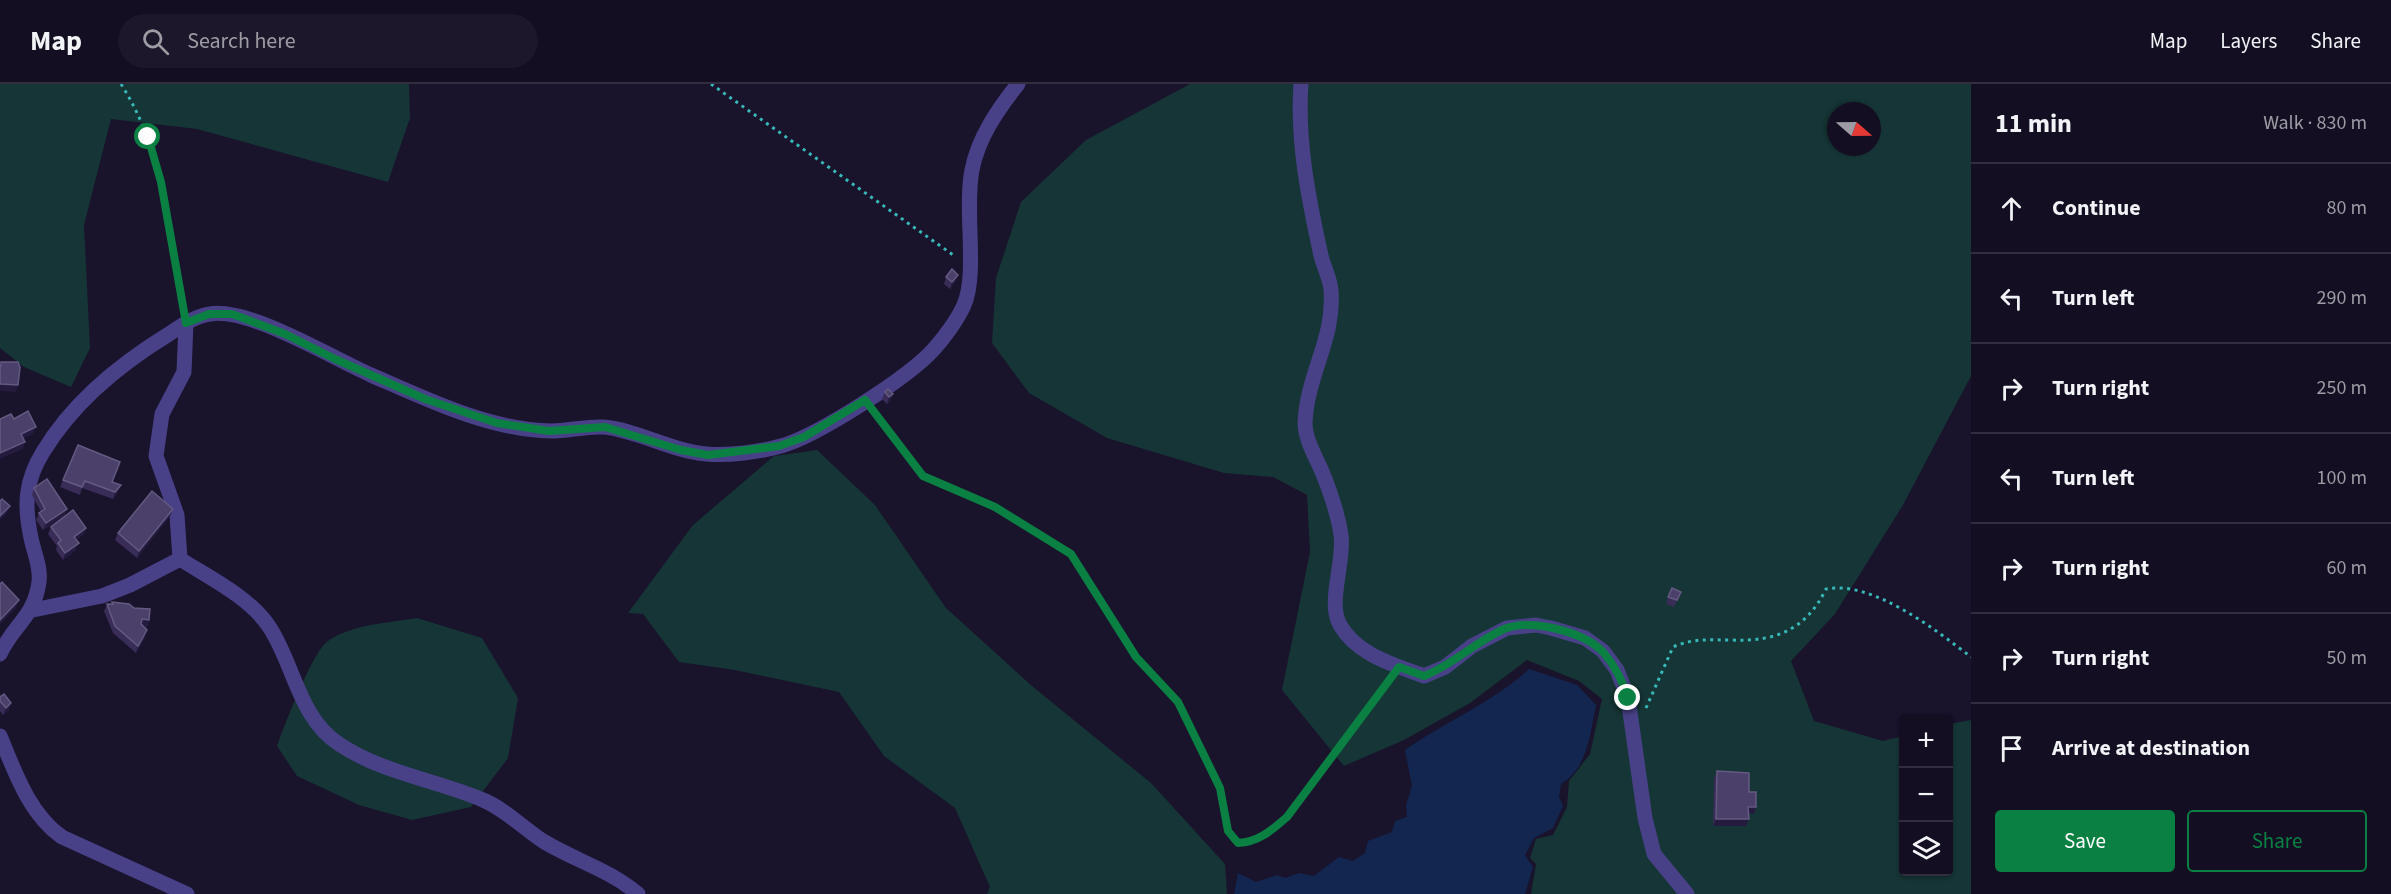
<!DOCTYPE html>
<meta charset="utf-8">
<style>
:root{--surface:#130e21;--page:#1c172a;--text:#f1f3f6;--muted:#9d9ca5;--line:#322e3f;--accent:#0b8043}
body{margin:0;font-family:"Source Sans 3",sans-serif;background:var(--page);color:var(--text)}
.controls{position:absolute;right:18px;bottom:18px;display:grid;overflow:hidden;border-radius:6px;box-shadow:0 2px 4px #0004}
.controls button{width:54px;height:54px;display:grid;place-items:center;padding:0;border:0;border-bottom:2px solid var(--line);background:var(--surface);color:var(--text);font:30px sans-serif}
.compass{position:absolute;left:1827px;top:18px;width:54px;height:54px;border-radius:50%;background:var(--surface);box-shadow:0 2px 4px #0004;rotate:110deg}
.stop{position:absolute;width:18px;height:18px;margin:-14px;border:4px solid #0b8043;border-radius:50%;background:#fff}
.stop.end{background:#0b8043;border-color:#fff;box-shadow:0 2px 6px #0008}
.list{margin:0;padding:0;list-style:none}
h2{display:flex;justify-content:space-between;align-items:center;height:78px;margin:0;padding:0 24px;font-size:26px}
h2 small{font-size:20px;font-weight:400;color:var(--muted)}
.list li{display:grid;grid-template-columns:39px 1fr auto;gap:18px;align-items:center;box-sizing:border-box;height:90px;padding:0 24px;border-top:2px solid var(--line)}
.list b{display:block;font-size:22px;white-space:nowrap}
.list em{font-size:20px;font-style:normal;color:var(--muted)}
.actions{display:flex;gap:12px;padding:18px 24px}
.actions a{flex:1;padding:14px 0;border:2px solid var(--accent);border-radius:6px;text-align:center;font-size:21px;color:var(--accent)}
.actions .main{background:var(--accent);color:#fff}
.icon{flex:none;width:33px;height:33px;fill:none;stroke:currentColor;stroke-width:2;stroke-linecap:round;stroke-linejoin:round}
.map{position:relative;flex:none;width:1971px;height:810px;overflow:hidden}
header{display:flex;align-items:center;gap:36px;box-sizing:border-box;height:84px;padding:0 30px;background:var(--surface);border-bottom:2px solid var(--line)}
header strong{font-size:28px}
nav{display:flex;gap:33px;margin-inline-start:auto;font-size:21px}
.search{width:420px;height:54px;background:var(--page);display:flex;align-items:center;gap:15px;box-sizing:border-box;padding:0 21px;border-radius:33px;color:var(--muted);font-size:22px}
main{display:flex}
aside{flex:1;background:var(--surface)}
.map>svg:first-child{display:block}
.green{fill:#163536;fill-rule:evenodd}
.water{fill:#122650}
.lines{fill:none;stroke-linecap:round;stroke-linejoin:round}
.path{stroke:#38b9b9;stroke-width:3;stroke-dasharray:3 4.5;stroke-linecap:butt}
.street{stroke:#484188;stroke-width:15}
.wall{fill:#392d58}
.shaded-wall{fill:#241b3f}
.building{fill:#4b406a;stroke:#645981;stroke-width:1.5}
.route{stroke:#0b8043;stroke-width:8}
</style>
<header>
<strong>Map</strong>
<div class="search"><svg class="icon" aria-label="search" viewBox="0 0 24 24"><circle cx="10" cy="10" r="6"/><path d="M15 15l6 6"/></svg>Search here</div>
<nav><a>Map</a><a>Layers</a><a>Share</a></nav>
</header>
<main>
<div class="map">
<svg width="1971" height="810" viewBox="0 0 1971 810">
<rect width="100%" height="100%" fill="#19132c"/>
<path class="green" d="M0,0H409L410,34L388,98L197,45L111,35L84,141L90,264L71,303L24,283L0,264Z
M1190,0H1971V292L1903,421L1835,530L1791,577L1814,637L1883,657L1903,652L1904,788H1948L1949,640L1971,636V810H1531L1536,780L1530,774L1536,755L1553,751L1567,723L1569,697L1590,670L1602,615L1579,597L1527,576L1470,619L1404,656L1344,682L1282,606L1310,468L1307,411L1273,393L1224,389L1107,354L1029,309L992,259L996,194L1021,118L1086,56ZM1836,27H1872V63H1836Z
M817,366L875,421L946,524L1032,602L1151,699L1225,780L1227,810H987L990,803L955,724L884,672L839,608L735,586L679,578L643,530L628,529L693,441L774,372Z
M417,534L482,554L518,614L508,674L471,723L412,736L359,721L297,692L277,662C285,641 312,568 328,557C352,540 388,539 417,534Z"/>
<path class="water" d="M1529,585L1577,601L1596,621C1590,649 1588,684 1561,700L1559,713L1563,722L1553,744L1534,754L1525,771L1533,783L1525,810H1234L1238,789L1256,798L1277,791L1285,794L1299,789L1314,792L1339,773L1353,777L1365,769L1368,757L1392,748L1395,737L1407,733L1406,721L1412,702L1405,666C1446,637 1492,619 1529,585Z"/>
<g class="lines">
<path class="path" d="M121,0C164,67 169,148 183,225
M711,0L956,173
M874,328L923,392L995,423L1071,470L1136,573L1178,618L1220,704L1228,747L1238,759C1259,758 1272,746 1287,733L1389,596
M1646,624L1673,563C1693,554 1709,556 1731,556C1775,558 1806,546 1826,505C1872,496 1936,546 1971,573"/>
<path class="street" d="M1301,0C1297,56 1308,112 1320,167C1322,180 1330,193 1331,206C1335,255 1307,290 1305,339C1305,356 1317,375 1323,390C1331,410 1338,430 1341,451C1345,477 1327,519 1340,541C1357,571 1395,581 1424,592L1445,583L1472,562L1507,544L1536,541L1551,544L1585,554L1603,567L1617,586L1628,614L1645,734L1654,770L1687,810
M180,475C210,494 251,514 270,544C294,581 299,634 339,660C382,689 436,696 483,716C505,725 523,744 543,757C574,776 610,786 638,810
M180,475L177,431L156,372L162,330L184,288L186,239
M33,526L102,512L130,501L180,475
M0,570C13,541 34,534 39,498C41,483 34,469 31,454C24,421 25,397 43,368C73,318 120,280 169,250C181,242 195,232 210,230C249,223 332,274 371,291C426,315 489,346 551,347C568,347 586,342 604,343C637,346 671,367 706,370C729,372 759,368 781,362C817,352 909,293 934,265C944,254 958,235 964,221C978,189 964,126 972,86C978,54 998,25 1018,0
M0,652C15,688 29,730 62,753L187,810"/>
</g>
<path class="wall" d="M958,191L955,198L950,205L944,200L946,193Z
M885,308L893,310L890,317L887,320L882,315Z
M78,361L112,398L118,408L113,415L82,404L80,411L60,403Z
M34,404L67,425L64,432L43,446L36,436L39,429L41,428L32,411Z
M173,425L170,432L137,474L115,456L118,449Z
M51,443L86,444L83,451L76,456V466L63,476L56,466L57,462L48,450Z
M1672,504L1681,508L1674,523L1666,520Z
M112,518L149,536L147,543H144L145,553L136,569L113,549L104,527L107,520H111Z
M0,613L9,626L3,631L0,627Z
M1717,687L1749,708L1756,723L1754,730H1749V735L1746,742H1713L1714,695Z"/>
<path class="shaded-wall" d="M958,191L955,198L950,205L952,198Z
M0,300L18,301L16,308L0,307Z
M893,310L890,317L887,320L889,313Z
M36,343L33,350L19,357L21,350Z
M25,358L23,365L0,375V369Z
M121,401L118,408L113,415L115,408Z
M10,422L7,429L0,436V432Z
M67,425L64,432L43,446L46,439Z
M173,425L170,432L137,474L139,467Z
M86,444L83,451L71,460L74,453Z
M79,459L76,466L63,476L65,469Z
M19,516L16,524L0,540V536Z
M142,535L149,536L147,543H139Z
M147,546L145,553L136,569L138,562Z
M11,619L9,626L3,631L6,624Z
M1748,723H1756L1754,730H1746Z
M1716,735H1749L1746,742H1713Z"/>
<path class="building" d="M952,185L958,191L952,198L946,193Z
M1,278H18L20,283L18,301L0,300V282H1Z
M888,305L893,310L889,313L885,308Z
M28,327L36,343L21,350L25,358L0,369V335L11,330L14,335Z
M78,361L120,378L112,398L121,401L115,408L85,397L82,403L63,396Z
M47,395L67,425L46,439L39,429L45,425L34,404Z
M152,407L173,425L139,467L118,449Z
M2,415L10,422L0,432V417Z
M73,426L86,444L74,453L79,459L65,469L58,459L61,456L51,443Z
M2,498L19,516L0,536V500Z
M1672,504L1681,508L1677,516L1668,513Z
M112,518L129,520L134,524L150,525L149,536L142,535L141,540L147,546L138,562L115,542L107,520H113Z
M4,610L11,619L6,624L0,617V613Z
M1717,687L1749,689V708H1756V723H1748L1749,735H1716Z"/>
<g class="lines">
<path class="route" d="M148,53L161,98L186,239L209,230H232L285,250L335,275L425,315L497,339L549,347L605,343L681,366L708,371L779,362L804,353L865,316L923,392L995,423L1071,470L1136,573L1178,618L1220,704L1228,747L1238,759C1259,758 1272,746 1287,733L1399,583L1424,592C1454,580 1475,558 1504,545C1531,534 1585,548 1604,569C1616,583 1622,597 1628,614"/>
</g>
</svg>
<div class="controls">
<button>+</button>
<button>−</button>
<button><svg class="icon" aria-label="layers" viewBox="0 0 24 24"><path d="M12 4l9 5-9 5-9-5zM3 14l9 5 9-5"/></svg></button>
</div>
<svg class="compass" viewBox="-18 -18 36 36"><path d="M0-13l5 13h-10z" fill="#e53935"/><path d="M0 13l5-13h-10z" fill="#9d9ca5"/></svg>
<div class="stop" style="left:148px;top:53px"></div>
<div class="stop end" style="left:1628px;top:614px"></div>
</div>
<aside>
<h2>11 min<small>Walk · 830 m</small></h2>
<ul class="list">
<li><svg class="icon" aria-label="ahead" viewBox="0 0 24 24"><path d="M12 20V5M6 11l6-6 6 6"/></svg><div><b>Continue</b></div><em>80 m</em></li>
<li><svg class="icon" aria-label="left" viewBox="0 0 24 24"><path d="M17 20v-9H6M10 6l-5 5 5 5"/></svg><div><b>Turn left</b></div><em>290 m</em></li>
<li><svg class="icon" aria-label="right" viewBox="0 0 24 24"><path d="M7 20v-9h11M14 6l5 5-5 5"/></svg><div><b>Turn right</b></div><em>250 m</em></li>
<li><svg class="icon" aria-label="left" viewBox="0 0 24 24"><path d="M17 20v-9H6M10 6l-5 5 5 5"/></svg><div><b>Turn left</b></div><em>100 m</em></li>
<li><svg class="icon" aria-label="right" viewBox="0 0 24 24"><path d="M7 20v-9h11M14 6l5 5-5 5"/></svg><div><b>Turn right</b></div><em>60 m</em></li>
<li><svg class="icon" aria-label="right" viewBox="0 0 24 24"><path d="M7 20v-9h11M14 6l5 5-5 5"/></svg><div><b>Turn right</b></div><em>50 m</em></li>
<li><svg class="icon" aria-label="arrive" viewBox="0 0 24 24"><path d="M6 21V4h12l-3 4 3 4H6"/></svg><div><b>Arrive at destination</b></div></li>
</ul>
<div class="actions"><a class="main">Save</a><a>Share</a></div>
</aside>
</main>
